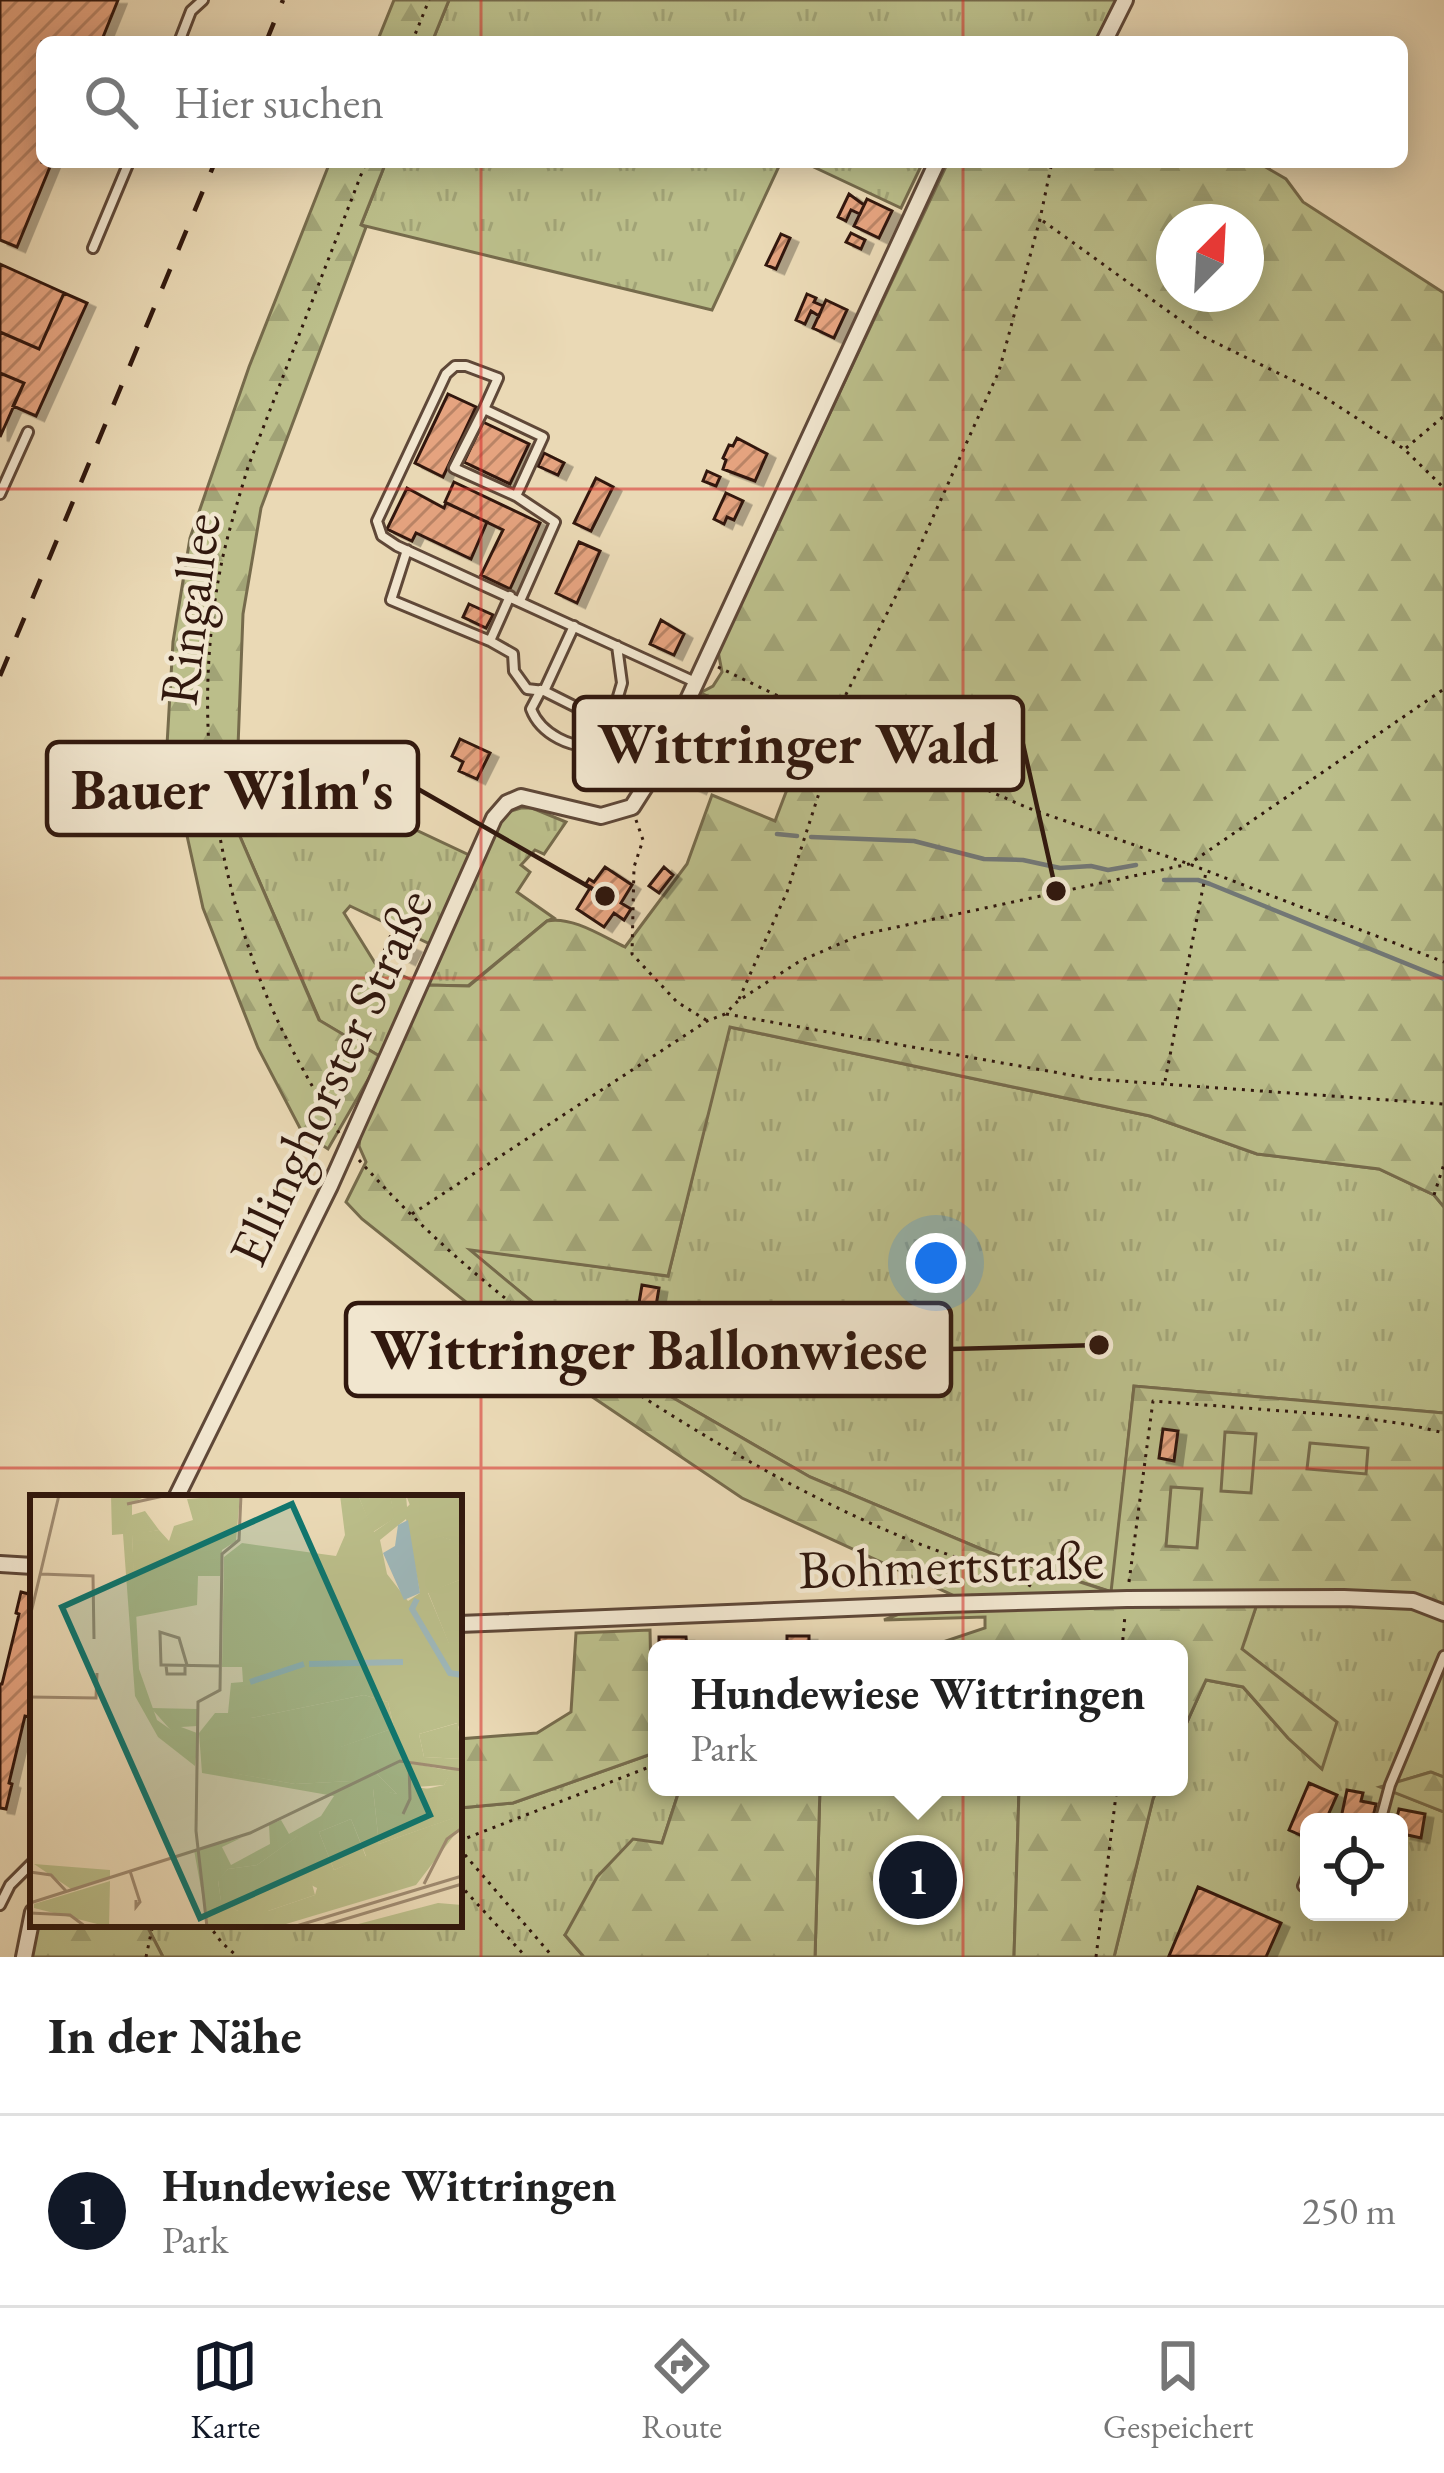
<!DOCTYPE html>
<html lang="de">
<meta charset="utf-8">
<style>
:root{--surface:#fff;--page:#f6f6f6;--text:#222;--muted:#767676;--line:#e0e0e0;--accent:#111827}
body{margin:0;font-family:"EB Garamond",serif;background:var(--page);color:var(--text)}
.controls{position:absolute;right:36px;bottom:36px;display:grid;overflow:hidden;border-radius:18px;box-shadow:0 6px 30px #0003}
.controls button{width:108px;height:108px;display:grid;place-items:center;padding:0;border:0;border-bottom:3px solid var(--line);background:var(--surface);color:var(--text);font:60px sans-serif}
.compass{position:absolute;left:1156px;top:204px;width:108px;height:108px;border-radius:50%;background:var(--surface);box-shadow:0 6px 30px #0003;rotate:24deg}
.you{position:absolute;left:936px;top:1263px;width:42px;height:42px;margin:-30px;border:9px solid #fff;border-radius:50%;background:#1a73e8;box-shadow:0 0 0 18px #1a73e833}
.badge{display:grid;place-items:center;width:78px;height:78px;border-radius:50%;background:var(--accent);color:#fff;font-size:39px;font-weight:700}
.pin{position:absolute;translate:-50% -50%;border:6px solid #fff;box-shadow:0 3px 12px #0006}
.popup{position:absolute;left:648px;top:1640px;width:540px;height:156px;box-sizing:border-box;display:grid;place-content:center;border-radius:18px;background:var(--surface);filter:drop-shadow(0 3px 9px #0005);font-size:39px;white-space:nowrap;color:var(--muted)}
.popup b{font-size:45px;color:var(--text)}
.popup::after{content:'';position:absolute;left:50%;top:100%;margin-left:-24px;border:24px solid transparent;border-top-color:var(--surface)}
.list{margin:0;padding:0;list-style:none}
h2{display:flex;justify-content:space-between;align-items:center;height:156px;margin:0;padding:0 48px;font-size:51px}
h2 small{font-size:39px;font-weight:400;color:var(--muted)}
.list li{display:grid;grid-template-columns:78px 1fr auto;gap:36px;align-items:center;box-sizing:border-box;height:192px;padding:0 48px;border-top:3px solid var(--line)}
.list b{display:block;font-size:45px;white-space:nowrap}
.list p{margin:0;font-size:39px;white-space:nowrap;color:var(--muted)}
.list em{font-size:39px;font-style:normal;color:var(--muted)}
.icon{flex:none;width:66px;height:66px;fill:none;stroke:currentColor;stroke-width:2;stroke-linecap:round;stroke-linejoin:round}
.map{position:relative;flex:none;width:1444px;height:1957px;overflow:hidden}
.search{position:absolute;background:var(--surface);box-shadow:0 6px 30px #0003;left:36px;right:36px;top:36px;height:132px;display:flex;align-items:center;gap:30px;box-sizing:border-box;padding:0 42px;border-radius:18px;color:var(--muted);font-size:45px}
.sheet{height:348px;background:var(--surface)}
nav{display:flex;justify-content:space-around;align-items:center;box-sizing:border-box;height:168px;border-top:3px solid var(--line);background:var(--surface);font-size:33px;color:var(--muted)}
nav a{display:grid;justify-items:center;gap:6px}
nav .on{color:var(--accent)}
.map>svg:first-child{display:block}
.grass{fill:url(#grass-tufts);stroke:#766b4c;stroke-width:3;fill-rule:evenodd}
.forest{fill:url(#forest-firs);stroke:#766b4c;stroke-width:3;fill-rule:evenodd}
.pitch{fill:#bbbe8a;stroke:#766b4c;stroke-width:3}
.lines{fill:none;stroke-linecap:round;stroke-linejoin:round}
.stream{stroke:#727775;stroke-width:4.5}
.building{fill:url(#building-hatch);stroke:#31180e;stroke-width:3;filter:url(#shadow)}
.lane-casing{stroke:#5f4838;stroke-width:14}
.street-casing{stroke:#5f4838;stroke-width:20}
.path{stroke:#31180e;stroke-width:3;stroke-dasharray:3 6;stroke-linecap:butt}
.lane{stroke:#f1e6cf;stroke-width:8}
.street{stroke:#f1e6cf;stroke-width:14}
.rail{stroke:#31180e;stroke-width:4.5;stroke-dasharray:21 21;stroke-linecap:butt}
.grid{fill:none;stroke:#d62828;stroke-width:3;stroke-opacity:0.55}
.labels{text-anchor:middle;stroke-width:9;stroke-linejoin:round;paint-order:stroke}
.street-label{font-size:54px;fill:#31180e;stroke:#f1e6cf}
.inset-river{fill:none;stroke:#9eb7b9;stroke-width:6}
.inset-road{fill:none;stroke:#a08c72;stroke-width:3}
.view{fill:#0f766e;fill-opacity:0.15;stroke:#0f766e;stroke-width:6}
.inset-edge{fill:none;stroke:#31180e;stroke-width:6}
.leader{fill:none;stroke:#31180e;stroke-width:4.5}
.callout-dot{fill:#31180e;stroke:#f1e6cf;stroke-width:4.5}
.callout{fill:#f1e6cf;stroke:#31180e;stroke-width:4.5}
.callout-label{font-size:57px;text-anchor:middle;font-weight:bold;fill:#31180e}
</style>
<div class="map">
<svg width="1444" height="1957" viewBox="0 0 1444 1957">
<defs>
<pattern id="grass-tufts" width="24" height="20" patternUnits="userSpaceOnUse" patternTransform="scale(3)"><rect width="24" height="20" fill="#bbbe8a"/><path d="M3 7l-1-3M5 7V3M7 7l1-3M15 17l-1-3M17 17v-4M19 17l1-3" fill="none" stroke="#a1a376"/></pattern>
<pattern id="forest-firs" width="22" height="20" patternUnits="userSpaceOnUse" patternTransform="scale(3)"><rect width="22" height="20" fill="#bbbe8a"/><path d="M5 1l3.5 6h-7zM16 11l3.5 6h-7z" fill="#a1a376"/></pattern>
<pattern id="building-hatch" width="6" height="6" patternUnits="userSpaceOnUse" patternTransform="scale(3)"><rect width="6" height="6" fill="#e5a37f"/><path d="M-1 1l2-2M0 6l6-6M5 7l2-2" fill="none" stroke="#ba8466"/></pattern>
<filter id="shadow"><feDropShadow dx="8" dy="4.5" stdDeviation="0" flood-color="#0004"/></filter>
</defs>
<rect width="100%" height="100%" fill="#ead9b5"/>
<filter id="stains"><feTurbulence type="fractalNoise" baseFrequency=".00167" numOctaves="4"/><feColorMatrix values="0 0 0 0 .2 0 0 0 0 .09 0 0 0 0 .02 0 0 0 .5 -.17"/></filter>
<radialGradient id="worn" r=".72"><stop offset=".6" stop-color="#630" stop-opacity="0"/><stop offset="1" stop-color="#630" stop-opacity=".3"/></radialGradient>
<path class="grass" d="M449,0H1118L1097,42H432Z
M386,162H781L712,310L361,225Z
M803,162H923L901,208Z
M229,742L469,855L430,944L350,906L344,913L375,963L414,981L381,1057L320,1021L232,818Z
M521,808H532L566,822L544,854L535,850L521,865L530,872L517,892L554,918L547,921L468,986L426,985L501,820L511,811Z
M729,1027L1150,1116L1257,1154L1379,1169L1434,1195L1444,1207V1413L1134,1386L1112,1592L993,1554L810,1477L644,1381L554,1320L468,1249L668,1276Z
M1259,1598L1413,1601L1444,1613V1777L1430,1772L1382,1787L1444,1812V1957H1114L1153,1799L1158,1787H1179V1740L1206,1680L1243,1687L1288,1738L1321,1768L1336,1722L1241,1649ZM1309,1822H1399V1912H1309Z
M657,1752V1787H684L678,1794L662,1843L565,1935L584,1957H163L146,1924H459V1808L513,1803Z
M820,1787L1019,1789L1014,1957H815Z"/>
<path class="forest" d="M394,0H449L432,42H377Z
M330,162H386L361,225L366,227L261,508L243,614L238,747L229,744L232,818L319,1020L381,1057L328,1149L302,1132L258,1048L203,908L167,745L173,642L190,538L249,367Z
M948,162H1257L1286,179L1303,202L1444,293V1207L1434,1195L1379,1169L1257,1154L1150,1116L730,1027L668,1276L470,1250L554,1320L644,1381L810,1477L993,1554L1111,1592L1134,1386L1444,1413V1613L1413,1601L1259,1598L1242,1649L1337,1722L1322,1769L1288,1738L1243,1687L1206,1680L1179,1740V1649H922L985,1628V1617L884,1620L950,1594L742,1498L545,1365L362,1219L346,1202L366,1162L359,1146L360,1138L426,985L469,986L547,921C572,916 602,936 625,947L687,864L712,795L775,821L807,737L700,693L713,686L722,672L718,651ZM1174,222H1246V294H1174Z
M650,1630L652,1724L657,1725V1752L513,1803L459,1808V1739L537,1733L571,1712L576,1633Z
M1431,1772L1444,1777V1812L1380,1787Z
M684,1787H820L815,1957H584L565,1935L597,1877L633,1839L662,1843L678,1794Z
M960,1787H1158L1153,1799L1114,1957H1014L1019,1790Z
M36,1924H146L163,1957H28Z"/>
<path class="pitch" d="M1225,1432L1256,1434L1251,1493L1221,1491Z
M1310,1443L1368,1448L1366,1474L1307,1469Z
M1171,1487L1202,1489L1197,1548L1166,1546Z"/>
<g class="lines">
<path class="stream" d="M777,834L797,836
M811,837L914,841L984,859L1023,860L1060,868L1091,866L1108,870L1136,865
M1164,880H1198L1210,884L1444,979"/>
</g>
<path class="building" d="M0,0H118L101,42H42V162H52L17,247L0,240Z
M849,194L864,205L860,214L851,210L846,221L838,217Z
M867,199L892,211L879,238L854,226Z
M851,233L865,240L861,249L846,242Z
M781,234L790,238L776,269L766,265Z
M0,264L64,293L39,349L0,332Z
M64,293L87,303L36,416L13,406L24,383L0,373V332L39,349Z
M807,294L816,298L814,302L823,306L819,316L811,311L805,324L796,320Z
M826,300L847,310L834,338L813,328Z
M0,373L24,383L0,437Z
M448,394L476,407L443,477L415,463Z
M483,422L529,444L510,484L464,462Z
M737,438L767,454L755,481L723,469L726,460L723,458L729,445L733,446Z
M544,453L564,463L558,475L538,466Z
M707,471L720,477L716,486L703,481Z
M596,478L613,487L591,531L574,523Z
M454,482L540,523L510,589L481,575L503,530L445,502Z
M407,488L444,508L446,503L487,522L471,559L416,533L412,541L387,529Z
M726,493L743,501L734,520L727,517L724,524L714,519Z
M579,542L600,551L577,603L556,593Z
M469,604L493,615L486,628L463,617Z
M661,620L684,634L674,655L650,644Z
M460,739L490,753L477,779L459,771L463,762L452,756Z
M682,766L704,776L698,789L676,779Z
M605,867L632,885L621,903L631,909L624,920L614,913L604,927L577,909L590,888L585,885L589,879L594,882Z
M664,867L673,875L659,893L649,886Z
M390,937L413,948L407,960L385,949Z
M642,1285L659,1288L656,1306L639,1303Z
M1163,1429L1178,1431L1174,1461L1159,1458Z
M21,1592L33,1595V1718L25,1716L9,1783L12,1784L6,1809L0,1808V1684H2L19,1614L16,1613Z
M787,1636H809V1649H787Z
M659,1637H686L687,1649H659Z
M757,1642V1649H702V1643Z
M1309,1783L1337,1795L1325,1822H1309V1839L1289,1830Z
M1347,1790L1363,1793L1361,1801L1376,1804L1372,1822L1341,1818Z
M1399,1809L1425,1814L1421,1838L1403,1834L1404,1830L1399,1829V1822H1396Z
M1198,1887L1281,1923L1266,1957L1169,1956Z"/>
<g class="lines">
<g class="lane-casing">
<path id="lane" d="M179,42L191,11L203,0
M93,248L129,162
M484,409L454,468L516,496
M0,494L28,432
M407,550L391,600L490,641L510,596
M520,601L555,522L516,496L543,437L484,409L498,378L466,366H455L446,374L377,521L382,536L397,546L695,682
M490,641L513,654L514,671L527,689L544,691L574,626
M541,690L531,709C540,733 573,752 598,743L607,719
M544,691L602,720L612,717L622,683L617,646
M1380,1822L1390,1785L1444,1656
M1303,1886L1309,1872
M0,1905L10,1885L33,1862"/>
</g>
<g class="street-casing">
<path id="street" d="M1104,42L1125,0
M176,1498L330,1186L494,818L507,803L521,797L601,816L632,807L655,771L937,162
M0,1564L33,1566
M459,1624L946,1604L1127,1599L1344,1598L1413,1601L1444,1613
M24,1957L33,1912"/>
</g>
<path class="path" d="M412,42L429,0
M1043,221L1204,337L1315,391L1404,449L1444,488
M1406,448L1444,416
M718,667L832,722L1028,808L1189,864L1444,962
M636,820L643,840L634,867L632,954L677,1002L706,1020
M739,999L787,892L822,784L832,722L910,568L999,371L1040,219L1052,162
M726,1014L1093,1079L1444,1104
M1165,1081L1206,872
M339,1133C312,1085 283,1038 263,987C209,850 192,700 223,556C230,526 239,497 248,467L366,162
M359,1160C451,1263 558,1345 676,1418C749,1463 823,1504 902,1537C941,1553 982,1566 1022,1581L1032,1587
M1434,1195L1444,1164
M412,1214L707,1021L725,1014L738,1001L800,961L860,935L1189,864L1444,689
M1129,1582L1153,1401L1349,1416L1411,1425L1444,1433
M1122,1649L1125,1615
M459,1841L657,1764
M459,1848L553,1957
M459,1884L526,1957
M208,1924L222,1943L238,1957
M146,1957L153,1924
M1096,1957L1117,1787"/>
<use href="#lane" class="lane"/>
<use href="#street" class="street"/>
<path class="rail" d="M266,42L283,0
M0,676L215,162"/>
</g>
<path class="grid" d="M481,0V42M963,0V42M481,162V1957M963,162V1957M0,489H1444M0,978H1444M0,1468H1444"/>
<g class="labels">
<g class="street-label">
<text transform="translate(189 609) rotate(-83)" y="19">Ringallee</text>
<text transform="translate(330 1077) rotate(-65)" y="19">Ellinghorster Straße</text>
<text transform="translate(951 1564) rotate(-2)" y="19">Bohmertstraße</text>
</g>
</g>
<g transform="translate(30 1495)">
<rect width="432" height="432" fill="#ead9b5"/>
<path d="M210,0L206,46L192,55L190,81H168L167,110L105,122L102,39L129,35L139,46L144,31L163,25L157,4ZM328,0H360L365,23L343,37ZM376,0H432V69L421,45L390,36ZM432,84V149H419L398,97ZM334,200L358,207L364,233L311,252L322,286L265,289L195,277L221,223ZM121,213L167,214V231L151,232L167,238V253L155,251ZM428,228L432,264L394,262L389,239ZM370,266L422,276L414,290L385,292L414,296L424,323L349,349L343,293L367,299L345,277ZM321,324L336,362L304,375L289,337ZM269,340L285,400L238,416H208L191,407L188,385L198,374L227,370ZM408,408L432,410V431L317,432Z" fill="#bbbe8a"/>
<path d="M81,0H118L102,8V20L115,16L129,35L102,40L109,174L127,225L167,253L165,271L128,242L105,201L93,39L82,40ZM310,0H328L344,37L364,23L360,0H376L377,12L389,1L390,35L422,45L432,69V84L398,98L419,148L432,149V239L427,228L389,239L394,262L432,264V330L386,390L246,432H178L164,355L211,343L192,352L201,370L240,349L239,330L251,325L259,339L291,321L304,301L172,278L169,238L185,218H198L201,188L213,187L212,172H192L194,62L212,48L306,61L315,40ZM376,24L390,98L378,106L357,79L350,45ZM334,200L358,207L364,233L310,252L321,286L265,289L197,277L229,267L221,223ZM379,266L421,276L414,290L378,298L413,297L423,323L349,349L343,294L367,299L345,277ZM321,324L336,361L304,375L289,337ZM268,341L259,379L287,393L285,400L238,416H208L191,406L188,386L198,374L227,370ZM4,369L80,375V382L44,396ZM80,386L79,432L4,413V409Z" fill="#bbbe8a" fill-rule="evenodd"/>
<path d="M378,25L390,98L374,105L353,58L365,51L368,30Z" fill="#9eb7b9"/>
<path class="inset-river" d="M387,104L382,114L420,178L432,180M279,169L373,167M220,187L274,169"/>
<path class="inset-road" d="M97,9L138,0M11,79L63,81L64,144M0,122L29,0M136,170L137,179H155V170M157,170L149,143L130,137L131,170H134L191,171M0,202L66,203L67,178M373,319L380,304L379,266M100,376L110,407L106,412V405M0,377L21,380L36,396M394,389L417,344L432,333M0,408L220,338L370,266L432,275M0,418L40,420L56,432M177,432L166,336L168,207L190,195L192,59L209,45L211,0M263,432L432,381M289,432L432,389"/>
<path class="view" d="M262,9L400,320L170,423L32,112Z"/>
<rect width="432" height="432" class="inset-edge"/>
</g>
<path class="leader" d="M1056 891L1023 744M605 896L418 789M1099 1345L951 1349"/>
<g class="callout-dot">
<circle cx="1056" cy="891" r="12"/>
<circle cx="605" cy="896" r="12"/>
<circle cx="1099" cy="1345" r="12"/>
</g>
<g class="callout">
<rect x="574" y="697" width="449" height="93" rx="12"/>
<rect x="47" y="742" width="371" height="93" rx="12"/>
<rect x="346" y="1303" width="605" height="93" rx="12"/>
</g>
<g class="callout-label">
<text x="798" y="763">Wittringer Wald</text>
<text x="232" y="809">Bauer Wilm's</text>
<text x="649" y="1369">Wittringer Ballonwiese</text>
</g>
<rect width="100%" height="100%" filter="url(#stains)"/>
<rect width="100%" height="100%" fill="url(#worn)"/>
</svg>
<div class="controls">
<button><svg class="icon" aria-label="locate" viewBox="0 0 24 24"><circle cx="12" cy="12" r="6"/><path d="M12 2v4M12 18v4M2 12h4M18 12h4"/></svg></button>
</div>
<svg class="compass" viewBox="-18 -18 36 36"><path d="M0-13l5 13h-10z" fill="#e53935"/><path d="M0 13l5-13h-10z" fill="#767676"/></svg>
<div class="you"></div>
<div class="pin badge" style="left:918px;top:1880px">1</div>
<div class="popup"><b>Hundewiese Wittringen</b>Park</div>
<div class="search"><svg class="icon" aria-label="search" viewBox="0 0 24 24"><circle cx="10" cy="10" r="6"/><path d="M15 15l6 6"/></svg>Hier suchen</div>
</div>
<section class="sheet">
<h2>In der Nähe<small></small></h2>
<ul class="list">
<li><span class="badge">1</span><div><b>Hundewiese Wittringen</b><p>Park</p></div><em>250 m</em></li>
</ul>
</section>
<nav>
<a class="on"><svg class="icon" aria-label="map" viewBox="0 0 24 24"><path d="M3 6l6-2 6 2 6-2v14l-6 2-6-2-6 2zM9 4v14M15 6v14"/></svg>Karte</a>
<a><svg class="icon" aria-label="directions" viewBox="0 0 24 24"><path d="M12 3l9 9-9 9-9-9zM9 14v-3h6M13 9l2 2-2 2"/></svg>Route</a>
<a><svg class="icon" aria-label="saved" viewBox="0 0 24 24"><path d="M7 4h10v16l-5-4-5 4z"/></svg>Gespeichert</a>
</nav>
